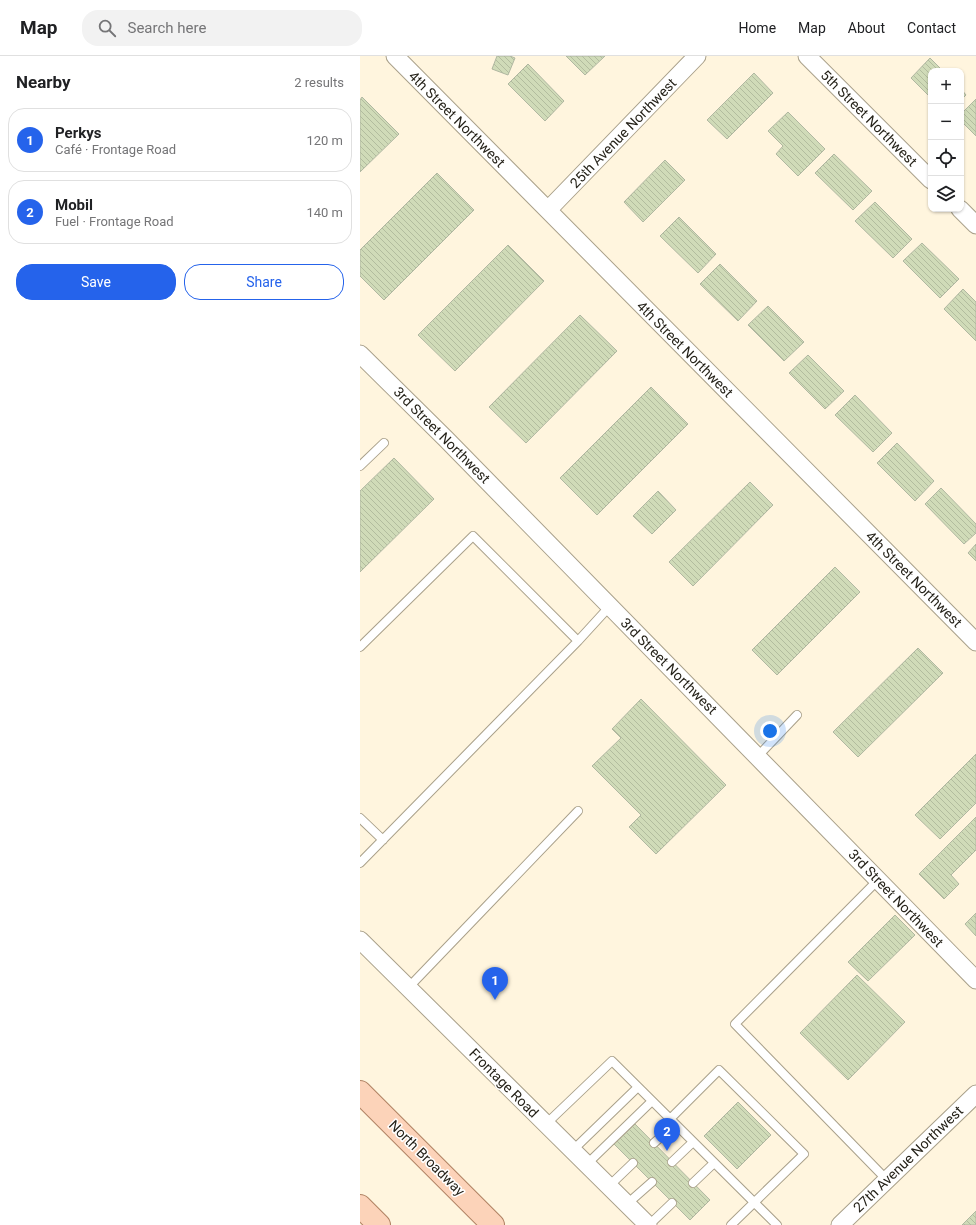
<!DOCTYPE html>
<meta charset="utf-8">
<style>
:root{--surface:#fff;--page:#f2f2f2;--text:#202124;--muted:#757577;--line:#e0e0e0;--accent:#2563eb}
body{margin:0;font-family:Roboto,sans-serif;background:var(--page);color:var(--text)}
.controls{position:absolute;right:12px;top:12px;display:grid;overflow:hidden;border-radius:8px;box-shadow:0 1px 3px #0004}
.controls button{width:36px;height:36px;display:grid;place-items:center;padding:0;border:0;border-bottom:1px solid var(--line);background:var(--surface);color:var(--text);font:20px sans-serif}
.you{position:absolute;left:410px;top:675px;width:14px;height:14px;margin:-10px;border:3px solid #fff;border-radius:50%;background:#1a73e8;box-shadow:0 0 0 6px #1a73e833}
.badge{display:grid;place-items:center;width:26px;height:26px;border-radius:50%;background:var(--accent);color:#fff;font-size:13px;font-weight:700}
.pin{position:absolute;translate:-50% -33px;filter:drop-shadow(0 1px 2px #0008)}
.pin::after{content:'';position:absolute;top:21px;width:14px;height:12px;background:inherit;clip-path:polygon(0 0,100% 0,50% 100%)}
.list{margin:0;padding:0;list-style:none}
h2{display:flex;justify-content:space-between;align-items:center;height:52px;margin:0;padding:0 16px;font-size:17px}
h2 small{font-size:13px;font-weight:400;color:var(--muted)}
.list li{display:grid;grid-template-columns:26px 1fr auto;gap:12px;align-items:center;box-sizing:border-box;height:64px;margin:0 8px 8px;padding:0 8px;border:1px solid var(--line);border-radius:16px}
.list b{display:block;font-size:15px;white-space:nowrap}
.list p{margin:0;font-size:13px;white-space:nowrap;color:var(--muted)}
.list em{font-size:13px;font-style:normal;color:var(--muted)}
.actions{display:flex;gap:8px;padding:12px 16px}
.actions a{flex:1;padding:9px 0;border:1px solid var(--accent);border-radius:16px;text-align:center;font-size:14px;color:var(--accent)}
.actions .main{background:var(--accent);color:#fff}
.icon{flex:none;width:22px;height:22px;fill:none;stroke:currentColor;stroke-width:2;stroke-linecap:round;stroke-linejoin:round}
.map{position:relative;flex:none;width:616px;height:1169px;overflow:hidden}
header{display:flex;align-items:center;gap:24px;box-sizing:border-box;height:56px;padding:0 20px;background:var(--surface);border-bottom:1px solid var(--line)}
header strong{font-size:19px}
nav{display:flex;gap:22px;margin-inline-start:auto;font-size:14px}
.search{width:280px;height:36px;background:var(--page);display:flex;align-items:center;gap:10px;box-sizing:border-box;padding:0 14px;border-radius:16px;color:var(--muted);font-size:15px}
main{display:flex}
aside{flex:1;background:var(--surface)}
.map>svg:first-child{display:block}
.building{fill:url(#building-back-hatch);stroke:#b0b7a1}
.lines{fill:none;stroke-linecap:round;stroke-linejoin:round}
.service-casing{stroke:#a9a08a;stroke-width:10}
.minor-casing{stroke:#a9a08a;stroke-width:19}
.primary-casing{stroke:#af8263;stroke-width:24}
.service{stroke:#fff;stroke-width:8}
.minor{stroke:#fff;stroke-width:17}
.primary{stroke:#fcd3b9;stroke-width:22}
.labels{text-anchor:middle;stroke-width:3;stroke-linejoin:round;paint-order:stroke}
.street-label{font-size:14px;fill:#252219;stroke:#fff}
</style>
<header>
<strong>Map</strong>
<div class="search"><svg class="icon" aria-label="search" viewBox="0 0 24 24"><circle cx="10" cy="10" r="6"/><path d="M15 15l6 6"/></svg>Search here</div>
<nav><a>Home</a><a>Map</a><a>About</a><a>Contact</a></nav>
</header>
<main>
<aside>
<h2>Nearby<small>2 results</small></h2>
<ul class="list">
<li><span class="badge">1</span><div><b>Perkys</b><p>Café · Frontage Road</p></div><em>120 m</em></li>
<li><span class="badge">2</span><div><b>Mobil</b><p>Fuel · Frontage Road</p></div><em>140 m</em></li>
</ul>
<div class="actions"><a class="main">Save</a><a>Share</a></div>
</aside>
<div class="map">
<svg width="616" height="1169" viewBox="0 0 616 1169">
<defs>
<pattern id="building-back-hatch" width="6" height="6" patternUnits="userSpaceOnUse"><rect width="6" height="6" fill="#d0dbb8"/><path d="M-1 5l2 2M0 0l6 6M5-1l2 2" fill="none" stroke="#b2bc9e"/></pattern>
</defs>
<rect width="100%" height="100%" fill="#fff5de"/>
<path class="building" d="M137,0H150L155,2L148,19L132,13Z
M206,0H245L225,19Z
M570,2L583,15H571V42L551,22Z
M168,8L204,45L185,65L148,28Z
M394,17L413,37L367,83L347,64Z
M601,33L606,39L601,44Z
M2,41L39,78L0,116V44Z
M616,43V80L601,65V58Z
M428,56L465,93L438,120L416,98L423,90L408,75Z
M474,98L512,135L493,154L455,117Z
M305,104L325,124L283,166L264,146Z
M77,117L114,154L24,244L0,220V194Z
M515,146L552,183L533,202L495,165Z
M319,161L356,198L338,217L300,180Z
M562,187L599,223L580,242L543,205Z
M148,189L184,225L95,315L58,279Z
M360,208L397,245L378,265L340,228Z
M603,233L616,246V285L584,253Z
M408,250L444,286L424,305L388,269Z
M220,259L257,295L166,387L129,351Z
M448,299L484,335L465,353L429,317Z
M291,331L328,368L237,459L200,422Z
M495,339L532,377L513,396L475,359Z
M537,387L574,425L555,445L517,407Z
M34,402L74,443L0,516V435Z
M390,426L413,449L333,530L309,506Z
M581,432L616,468V477L604,488L565,448Z
M298,435L316,454L292,478L273,460Z
M616,488V505L608,497Z
M475,511L500,536L417,619L392,594Z
M558,592L583,617L498,701L473,676Z
M281,643L366,729L296,798L269,771L281,759L232,710L261,682L252,673Z
M616,698V747L580,783L555,759Z
M616,761V794L591,819L599,828L584,843L559,818Z
M616,857V880L605,868Z
M535,859L555,879L508,925L488,906Z
M497,919L545,966L488,1024L440,977Z
M378,1046L411,1079L377,1113L344,1080Z
M275,1068L350,1144L330,1164L254,1088Z
M616,1155V1169H602Z"/>
<g class="lines">
<g class="service-casing">
<path id="service" d="M0,410L24,387
M0,591L113,480L218,585L250,550
M398,700L437,659
M0,762L23,784
M0,807L218,585
M518,824L375,968L527,1124
M48,932L218,755
M310,1063L359,1014L444,1098L371,1169
M186,1068L252,1005L417,1169
M294,1087L315,1068
M213,1094L278,1031
M312,1106L333,1086
M227,1108L292,1045
M333,1127L354,1107
M249,1130L273,1107
M267,1148L292,1126
M289,1169L312,1147"/>
</g>
<g class="minor-casing">
<path id="minor" d="M35,0L616,586
M447,0L571,124
M600,153L616,169
M188,154L337,0
M0,298L86,383L616,924
M0,884L288,1169
M480,1169L616,1038"/>
</g>
<g class="primary-casing">
<path id="primary" d="M0,1036L133,1169
M0,1150L19,1169"/>
</g>
<use href="#service" class="service"/>
<use href="#minor" class="minor"/>
<use href="#primary" class="primary"/>
</g>
<g class="labels">
<g class="street-label">
<text transform="translate(509 62) rotate(45)" y="5">5th Street Northwest</text>
<text transform="translate(97 63) rotate(45)" y="5">4th Street Northwest</text>
<text transform="translate(263 77) rotate(-46)" y="5">25th Avenue Northwest</text>
<text transform="translate(325 293) rotate(45)" y="5">4th Street Northwest</text>
<text transform="translate(82 379) rotate(45)" y="5">3rd Street Northwest</text>
<text transform="translate(554 523) rotate(45)" y="5">4th Street Northwest</text>
<text transform="translate(309 610) rotate(45)" y="5">3rd Street Northwest</text>
<text transform="translate(536 842) rotate(46)" y="5">3rd Street Northwest</text>
<text transform="translate(144 1027) rotate(45)" y="5">Frontage Road</text>
<text transform="translate(67 1102) rotate(45)" y="5">North Broadway</text>
<text transform="translate(548 1103) rotate(-44)" y="5">27th Avenue Northwest</text>
</g>
</g>
</svg>
<div class="controls">
<button>+</button>
<button>−</button>
<button><svg class="icon" aria-label="locate" viewBox="0 0 24 24"><circle cx="12" cy="12" r="6"/><path d="M12 2v4M12 18v4M2 12h4M18 12h4"/></svg></button>
<button><svg class="icon" aria-label="layers" viewBox="0 0 24 24"><path d="M12 4l9 5-9 5-9-5zM3 14l9 5 9-5"/></svg></button>
</div>
<div class="you"></div>
<div class="pin badge" style="left:135px;top:944px">1</div>
<div class="pin badge" style="left:307px;top:1095px">2</div>
</div>
</main>
